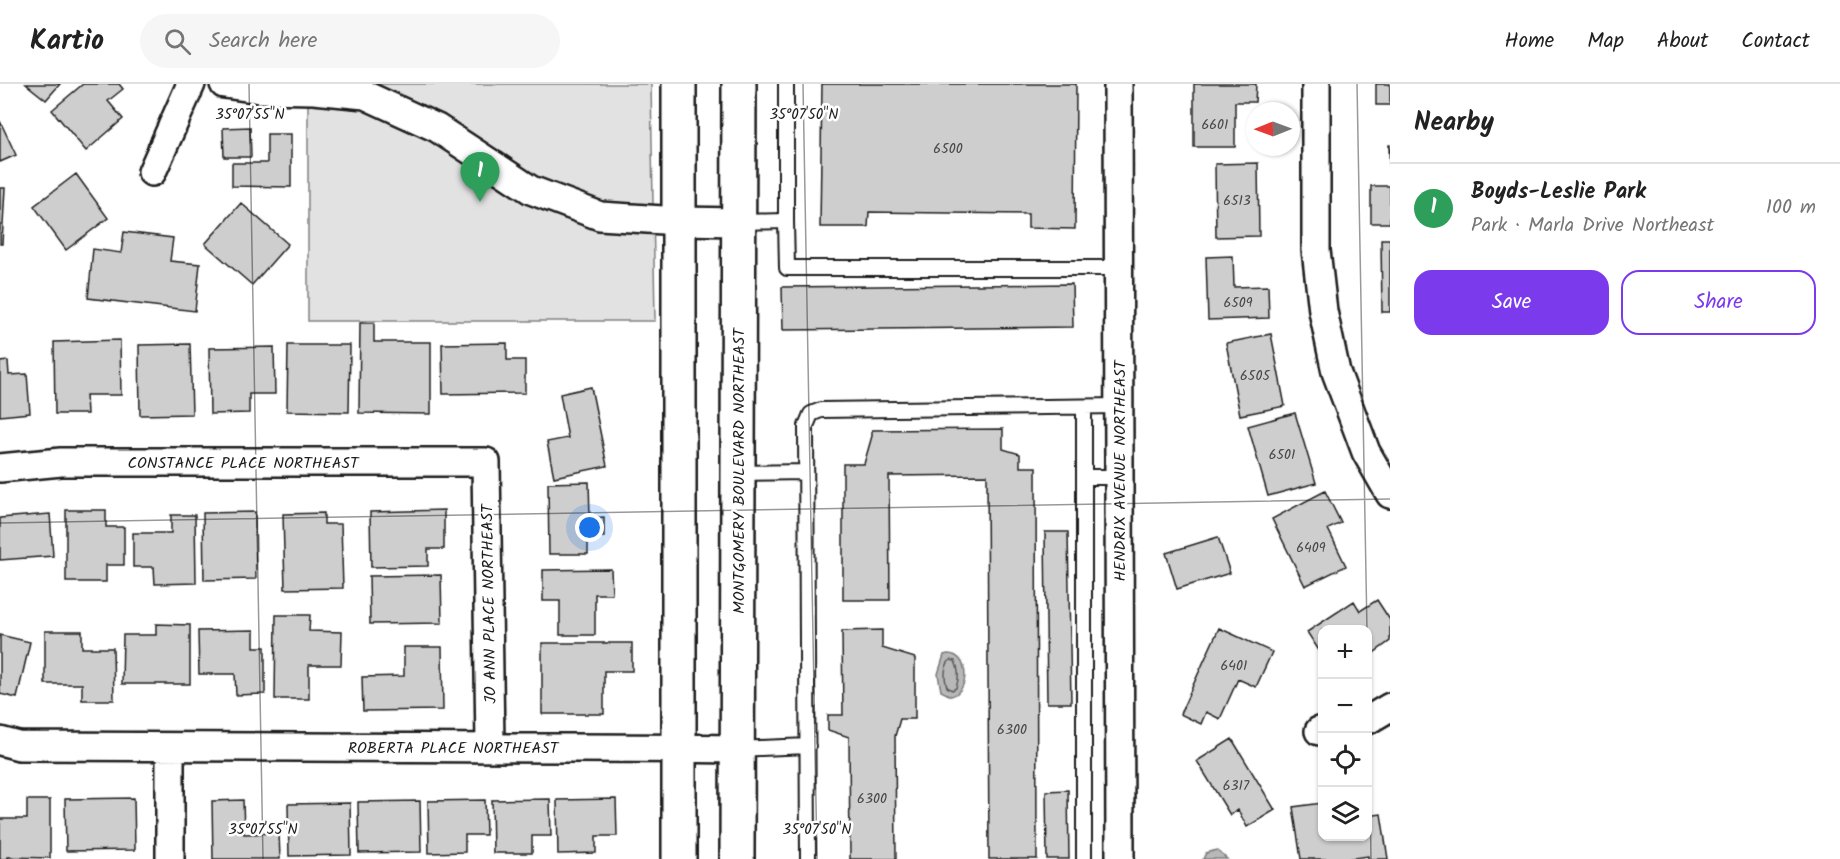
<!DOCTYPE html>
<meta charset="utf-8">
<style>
:root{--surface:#fff;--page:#f6f6f6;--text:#222;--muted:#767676;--line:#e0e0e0;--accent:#7c3aed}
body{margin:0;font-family:Kalam,sans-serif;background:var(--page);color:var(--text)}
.controls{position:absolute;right:18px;bottom:18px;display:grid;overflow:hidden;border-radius:12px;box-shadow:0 2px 4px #0004}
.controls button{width:54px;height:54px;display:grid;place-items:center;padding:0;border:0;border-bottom:2px solid var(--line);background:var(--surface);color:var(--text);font:30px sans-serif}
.compass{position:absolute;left:1246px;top:18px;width:54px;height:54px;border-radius:50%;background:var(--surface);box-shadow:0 2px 4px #0004;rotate:269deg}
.you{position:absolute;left:590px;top:444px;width:21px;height:21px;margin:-15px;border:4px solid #fff;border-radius:50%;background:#1a73e8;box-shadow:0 0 0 9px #1a73e833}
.badge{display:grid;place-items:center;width:39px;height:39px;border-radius:50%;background:var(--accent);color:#fff;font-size:20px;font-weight:700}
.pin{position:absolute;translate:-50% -50px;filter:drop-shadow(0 2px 3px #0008)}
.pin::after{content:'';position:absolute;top:32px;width:21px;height:18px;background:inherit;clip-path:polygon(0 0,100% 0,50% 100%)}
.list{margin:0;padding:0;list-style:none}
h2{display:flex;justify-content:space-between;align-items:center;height:78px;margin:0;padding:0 24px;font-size:26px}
h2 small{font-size:20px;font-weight:400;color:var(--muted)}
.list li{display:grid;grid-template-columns:39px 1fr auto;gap:18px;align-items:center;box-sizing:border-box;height:90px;padding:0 24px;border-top:2px solid var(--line)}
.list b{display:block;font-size:22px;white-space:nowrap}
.list p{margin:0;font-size:20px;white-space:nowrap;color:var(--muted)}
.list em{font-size:20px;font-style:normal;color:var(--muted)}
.actions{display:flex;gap:12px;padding:18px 24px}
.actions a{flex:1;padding:14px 0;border:2px solid var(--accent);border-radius:18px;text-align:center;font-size:21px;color:var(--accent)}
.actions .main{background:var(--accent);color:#fff}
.icon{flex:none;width:33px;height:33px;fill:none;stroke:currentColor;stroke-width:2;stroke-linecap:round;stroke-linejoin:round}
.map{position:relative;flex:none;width:1390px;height:775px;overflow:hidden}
header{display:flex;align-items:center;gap:36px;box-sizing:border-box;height:84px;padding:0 30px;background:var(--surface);border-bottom:2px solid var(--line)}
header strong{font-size:28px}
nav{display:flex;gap:33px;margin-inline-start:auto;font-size:21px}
.search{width:420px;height:54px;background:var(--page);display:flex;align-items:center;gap:15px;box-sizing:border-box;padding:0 21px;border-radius:33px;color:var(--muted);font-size:22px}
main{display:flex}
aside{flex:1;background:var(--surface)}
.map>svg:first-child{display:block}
.green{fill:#e2e2e2;stroke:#7f7f7f;stroke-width:1.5}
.water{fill:#b8b8b8;stroke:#7a7a7a;stroke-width:1.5}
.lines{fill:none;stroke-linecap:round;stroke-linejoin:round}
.shore{stroke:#5a5a5a;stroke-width:1.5}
.building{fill:#cecece;stroke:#1c1c1c;stroke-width:1.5}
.service-casing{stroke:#1c1c1c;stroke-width:18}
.minor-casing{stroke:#1c1c1c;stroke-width:32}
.primary-casing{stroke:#1c1c1c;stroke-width:38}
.service{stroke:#fff;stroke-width:14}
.minor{stroke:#fff;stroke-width:27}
.primary{stroke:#fff;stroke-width:33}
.ticks{fill:none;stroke:#1c1c1c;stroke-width:1.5;stroke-opacity:0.45}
.labels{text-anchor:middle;stroke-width:5;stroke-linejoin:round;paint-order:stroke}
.number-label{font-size:14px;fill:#484848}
.street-label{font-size:16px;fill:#1c1c1c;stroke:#fff}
.ticks-label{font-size:15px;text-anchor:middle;fill:#1c1c1c;stroke:#fff;stroke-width:5;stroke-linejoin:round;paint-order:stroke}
</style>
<header>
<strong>Kartio</strong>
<div class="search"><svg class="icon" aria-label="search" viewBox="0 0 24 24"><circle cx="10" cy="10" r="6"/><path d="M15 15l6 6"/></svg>Search here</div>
<nav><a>Home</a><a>Map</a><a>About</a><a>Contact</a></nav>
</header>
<main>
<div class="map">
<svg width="1390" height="775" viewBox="0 0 1390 775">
<rect width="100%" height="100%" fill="#fff"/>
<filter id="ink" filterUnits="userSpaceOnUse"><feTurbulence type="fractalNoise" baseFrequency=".0167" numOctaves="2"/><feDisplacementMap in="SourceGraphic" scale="12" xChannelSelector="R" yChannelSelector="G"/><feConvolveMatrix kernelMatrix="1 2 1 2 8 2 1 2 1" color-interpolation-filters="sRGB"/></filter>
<g filter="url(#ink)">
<path class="green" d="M308,0H651L655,237H308Z"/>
<path class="water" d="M948,570C970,570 970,608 951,612L941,607L938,590L944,571Z
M1217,766L1227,775H1203L1206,769Z"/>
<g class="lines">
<path class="shore" d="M950,576L955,577C959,585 959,595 956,604L952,606L947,603C944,593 944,583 950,576Z"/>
</g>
<path class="building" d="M26,0H60L46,16Z
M83,0H119L123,5L108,17L123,35L86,67L52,26Z
M822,0H1076L1075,145L1028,144V130L869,128L868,143H820Z
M1194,0H1256L1255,18H1235V63H1194Z
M1376,0H1390V21H1376Z
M0,37L16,71L0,78Z
M250,43L251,73H224L223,44Z
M267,50H291V103L232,102V79H267Z
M1389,61H1390V139H1371V102H1390Z
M1258,79L1259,152L1216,153L1215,80Z
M76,90L108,134L66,166L34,122Z
M0,104H5L2,160H0Z
M241,119L288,160L252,201L205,160Z
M124,148L173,154L170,177L200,180L195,227L88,214L93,165L121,169Z
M1381,155H1390V228H1382Z
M1233,172L1234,203L1268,202L1269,234L1208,236L1206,173Z
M1072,200L1073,243L783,246L782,203Z
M360,239H374V258H431V330L359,329Z
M1271,250L1285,322L1240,331L1226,259Z
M120,256L121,311H86L87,330H55L54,258Z
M507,259V276H525V309L443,310L442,260Z
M190,260L192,330L140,331L139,261Z
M288,261H350L349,328L287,327Z
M274,263L275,310H249V329L210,330L209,264Z
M8,277L9,291L27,290L30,329L0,332V278Z
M591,303L607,382L554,393L547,358L568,354L560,310Z
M1295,329L1316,399L1268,412L1248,342Z
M1003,345V365L1020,370V383H1036L1037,775H989L987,391L889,392L890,516H843V380H864L872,352V346Z
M589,398L590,434L604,433V453H588V470H549L548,399Z
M1325,407L1341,439L1328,445L1346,482L1305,502L1272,435Z
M66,426H106V443H124V481H106V498H66Z
M444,426V465H428V482L371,483L370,428Z
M255,428L256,495L204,496L203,429Z
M324,429V440H341L343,504L285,505L283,430Z
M50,430L53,472L0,476V434Z
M171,431H195L196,499L155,500L154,483H133V449H171Z
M1045,448H1068L1071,619H1047Z
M1218,453L1230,489L1177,505L1166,469Z
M611,485L612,510H595V551H560V517H543V486Z
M441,491L442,539L370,540L369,492Z
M1377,516L1390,536V557L1368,573V546H1322V571L1307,548L1354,517L1360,527Z
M276,531H310L309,547L342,548L341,581H309V615H275Z
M156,540L190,541V600H122L123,551H156Z
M1219,544L1272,568L1256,603L1238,595L1220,635L1206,628L1201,640L1180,630Z
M254,546V563H265V610L236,611L235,590H199L198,547Z
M882,546V564L915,574V635H900L895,652L896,775H850L849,653L828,646V631H843L842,547Z
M45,547H82V564H113L114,616H82V600H45Z
M0,551L30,558L17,614L0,610Z
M542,559H632V587H604V630H542Z
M404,563H442L443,626L363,627L362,593L404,592Z
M1232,655L1275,726L1247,743L1238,726L1230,731L1197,677Z
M1068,706L1069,775H1047L1046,707Z
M134,714L135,766L66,767L65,715Z
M550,715L551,752H532V769H493L492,716Z
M616,715L617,752H596V769L558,770L557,716Z
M27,716H50V774L8,773V775H0V735H27Z
M243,716L244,750L279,749L280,775H213L212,717Z
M485,716L486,751H465V768L429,769L428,717Z
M420,717L421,768L359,769L358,718Z
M350,719L351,771L289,772L288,720Z
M1322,719V752H1368V732L1381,730L1388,775H1368V772L1346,775H1301L1293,723Z"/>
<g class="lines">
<g class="service-casing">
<path id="service" d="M786,137L787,184H1119
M739,138L786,137V0
M738,389L806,388
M1084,393H1119
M737,665L808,662
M808,775L806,342L811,330L821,326L1119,322
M1084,775V323"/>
</g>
<g class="minor-casing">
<path id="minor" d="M224,0L260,5L314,6L365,11L437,44L531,106L600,132L679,137L739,138
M1118,0L1120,775
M1316,0V166L1323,227L1336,288L1366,368L1390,410
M152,88L191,0
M0,384L61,378H486L490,662
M1368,636L1390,623
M1319,647L1322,646
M0,657L19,662C259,665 498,662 737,665
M170,775V664"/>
</g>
<g class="primary-casing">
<path id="primary" d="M679,775V0
M737,775L739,0"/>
</g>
<use href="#service" class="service"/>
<use href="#minor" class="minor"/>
<use href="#primary" class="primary"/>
</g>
</g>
<path class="ticks" d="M249,0L263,775M803,0L817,775M1357,0L1367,546M0,439L1390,415M1368,579L1371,775"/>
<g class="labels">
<g class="number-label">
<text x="1215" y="45">6601</text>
<text x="948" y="69">6500</text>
<text x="1237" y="121">6513</text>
<text x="1238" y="223">6509</text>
<text x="1255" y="296">6505</text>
<text x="1282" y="375">6501</text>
<text x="1311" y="468">6409</text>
<text x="1234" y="586">6401</text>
<text x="1012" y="650">6300</text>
<text x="1236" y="706">6317</text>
<text x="872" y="719">6300</text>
</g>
<g class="street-label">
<text x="243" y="384">CONSTANCE PLACE NORTHEAST</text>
<text transform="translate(738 387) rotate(-90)" y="6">MONTGOMERY BOULEVARD NORTHEAST</text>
<text transform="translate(1119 387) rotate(-90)" y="6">HENDRIX AVENUE NORTHEAST</text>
<text transform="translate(488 520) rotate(-91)" y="6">JO ANN PLACE NORTHEAST</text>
<text x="453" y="669">ROBERTA PLACE NORTHEAST</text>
</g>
</g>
<g class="ticks-label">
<text x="250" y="35">35°07'55"N</text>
<text x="804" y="35">35°07'50"N</text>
<text x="263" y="750">35°07'55"N</text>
<text x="817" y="750">35°07'50"N</text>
</g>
</svg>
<div class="controls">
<button>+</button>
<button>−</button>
<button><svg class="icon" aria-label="locate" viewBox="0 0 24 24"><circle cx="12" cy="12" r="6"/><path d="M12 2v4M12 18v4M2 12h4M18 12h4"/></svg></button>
<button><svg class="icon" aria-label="layers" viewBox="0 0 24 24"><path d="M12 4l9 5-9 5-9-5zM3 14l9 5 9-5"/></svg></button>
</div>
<svg class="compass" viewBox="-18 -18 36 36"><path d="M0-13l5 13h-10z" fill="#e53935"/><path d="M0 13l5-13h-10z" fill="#767676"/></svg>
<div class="you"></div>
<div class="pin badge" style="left:480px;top:118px;background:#2e9e5b">1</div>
</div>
<aside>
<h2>Nearby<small></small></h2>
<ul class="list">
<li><span class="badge" style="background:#2e9e5b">1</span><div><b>Boyds-Leslie Park</b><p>Park · Marla Drive Northeast</p></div><em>100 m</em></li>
</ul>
<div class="actions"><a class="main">Save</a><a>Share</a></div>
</aside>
</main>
